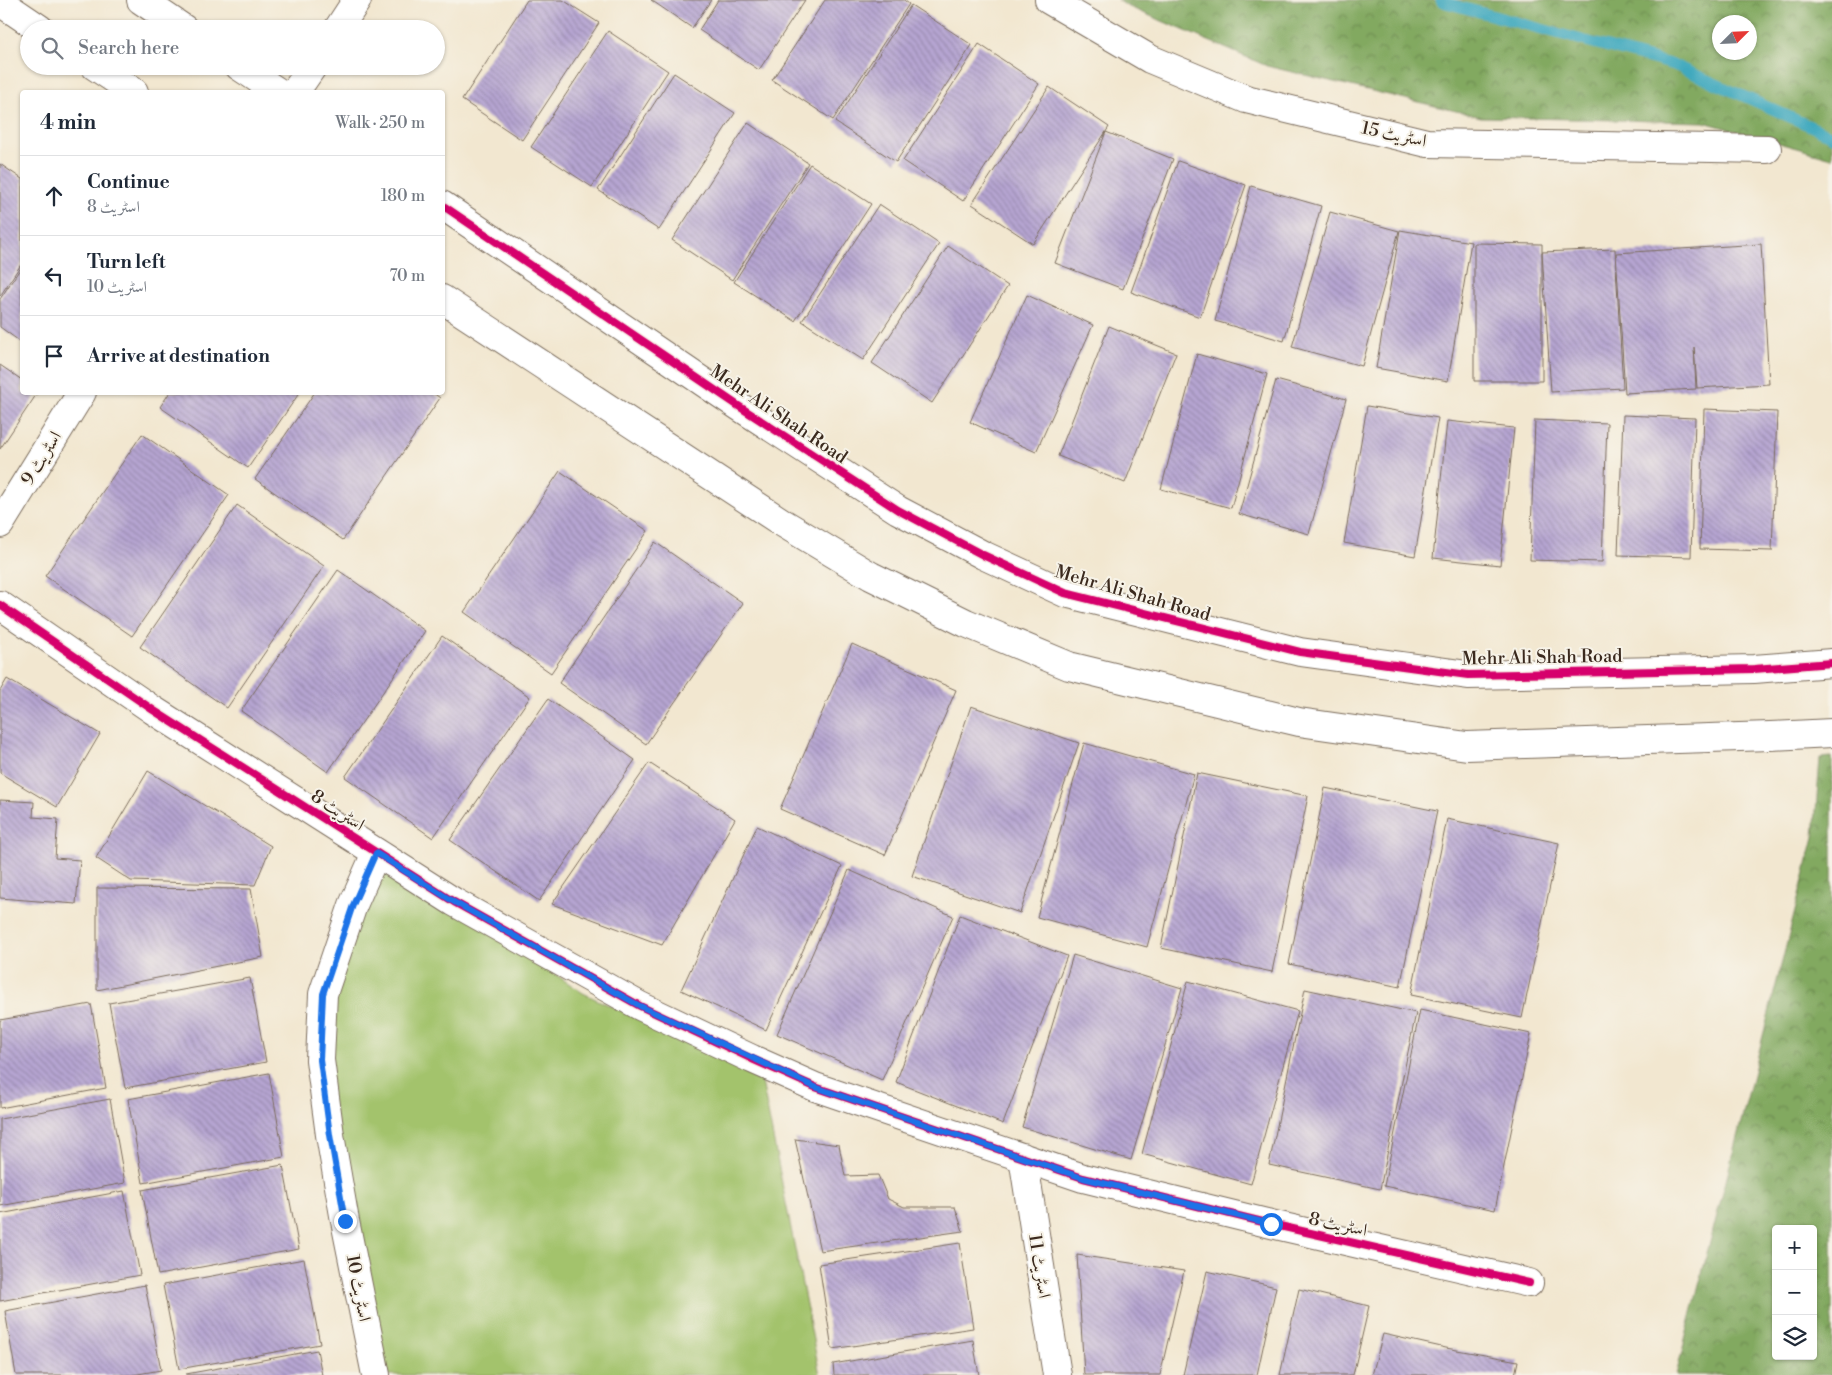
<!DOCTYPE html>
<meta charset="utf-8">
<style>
:root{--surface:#fff;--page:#f6f6f7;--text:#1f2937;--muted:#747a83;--line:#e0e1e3}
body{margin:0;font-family:"Libre Bodoni",Amiri,serif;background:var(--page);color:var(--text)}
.controls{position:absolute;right:15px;bottom:15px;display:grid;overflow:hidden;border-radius:5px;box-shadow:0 1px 4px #0004}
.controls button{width:45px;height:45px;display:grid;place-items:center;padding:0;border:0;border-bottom:1px solid var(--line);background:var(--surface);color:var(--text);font:25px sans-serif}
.compass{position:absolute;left:1712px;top:15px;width:45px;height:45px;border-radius:50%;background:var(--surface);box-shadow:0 1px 4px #0004;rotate:66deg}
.stop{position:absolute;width:15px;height:15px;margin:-11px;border:4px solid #1a73e8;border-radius:50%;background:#fff}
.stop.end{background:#1a73e8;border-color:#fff;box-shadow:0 1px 5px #0008}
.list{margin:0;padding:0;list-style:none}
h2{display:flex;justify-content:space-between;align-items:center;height:65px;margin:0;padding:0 20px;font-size:21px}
h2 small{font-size:16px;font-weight:400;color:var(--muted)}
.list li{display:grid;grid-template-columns:32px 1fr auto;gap:15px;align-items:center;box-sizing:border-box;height:80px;padding:0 20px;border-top:1px solid var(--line)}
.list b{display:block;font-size:19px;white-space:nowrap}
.list p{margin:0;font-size:16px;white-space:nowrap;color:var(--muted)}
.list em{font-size:16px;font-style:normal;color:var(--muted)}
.icon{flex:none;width:28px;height:28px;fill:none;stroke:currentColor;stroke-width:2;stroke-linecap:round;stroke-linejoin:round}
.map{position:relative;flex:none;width:1832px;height:1375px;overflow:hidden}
.search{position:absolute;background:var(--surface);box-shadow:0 1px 4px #0004;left:20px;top:20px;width:425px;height:55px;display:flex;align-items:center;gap:12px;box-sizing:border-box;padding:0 18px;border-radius:28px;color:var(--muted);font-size:19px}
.panel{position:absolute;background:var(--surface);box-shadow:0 1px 4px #0004;left:20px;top:90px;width:425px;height:305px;border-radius:5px}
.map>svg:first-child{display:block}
.forest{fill:url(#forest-crowns);stroke:#5e6a3f;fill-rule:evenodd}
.park{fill:#a3c36c;stroke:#6f7645}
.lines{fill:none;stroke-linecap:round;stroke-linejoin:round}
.stream{stroke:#3fa9be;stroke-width:11}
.building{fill:url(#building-back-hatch)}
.minor-casing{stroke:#7b6c5c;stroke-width:30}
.minor{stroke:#fff;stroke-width:28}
.cycleway-casing{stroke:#f7f3e8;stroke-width:11}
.cycleway{stroke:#d6006c;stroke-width:8}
.route{stroke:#1a73e8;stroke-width:6}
.labels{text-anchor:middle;stroke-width:4;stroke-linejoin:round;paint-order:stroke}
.street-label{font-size:18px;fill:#3b2a1e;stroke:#f7f3e8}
</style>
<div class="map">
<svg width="1832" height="1375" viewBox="0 0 1832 1375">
<defs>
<pattern id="forest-crowns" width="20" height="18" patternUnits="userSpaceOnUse" patternTransform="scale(1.25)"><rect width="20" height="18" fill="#82a960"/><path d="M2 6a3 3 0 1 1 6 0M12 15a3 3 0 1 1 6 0" fill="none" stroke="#6c8a4f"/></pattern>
<pattern id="building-back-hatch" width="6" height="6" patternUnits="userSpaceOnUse" patternTransform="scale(1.25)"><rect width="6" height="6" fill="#b6a5d2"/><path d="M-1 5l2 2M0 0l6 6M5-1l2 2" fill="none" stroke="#9587aa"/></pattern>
</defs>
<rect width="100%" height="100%" fill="#f7f3e8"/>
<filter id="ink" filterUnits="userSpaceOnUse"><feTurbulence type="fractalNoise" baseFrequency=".02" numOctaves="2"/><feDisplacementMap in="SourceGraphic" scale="10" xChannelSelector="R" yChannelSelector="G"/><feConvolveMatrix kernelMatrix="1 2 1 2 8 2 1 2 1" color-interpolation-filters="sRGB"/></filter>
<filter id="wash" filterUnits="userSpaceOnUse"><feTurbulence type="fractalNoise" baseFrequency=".0096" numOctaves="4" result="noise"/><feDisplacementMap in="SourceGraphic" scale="20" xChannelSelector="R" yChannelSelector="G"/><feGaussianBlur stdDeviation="1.12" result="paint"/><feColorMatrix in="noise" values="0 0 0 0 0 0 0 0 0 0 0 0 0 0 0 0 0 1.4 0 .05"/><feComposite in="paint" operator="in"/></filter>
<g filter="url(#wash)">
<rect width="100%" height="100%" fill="#f2e7d0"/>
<path class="forest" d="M1118,0H1832V158L1704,122L1481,117L1267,66L1127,6ZM1720,22H1750V52H1720Z
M1832,757V1375H1676L1814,837L1820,758ZM1776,1229H1813V1356H1776Z"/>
<path class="park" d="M376,853L583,993L761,1077L820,1375H379L320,1060L353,905Z"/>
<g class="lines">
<path class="stream" d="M1441,0L1446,3L1674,65L1830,135L1832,137"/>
</g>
<g id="blocks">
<path class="building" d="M527,0H563L599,23L522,140L462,100Z
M651,0H711L692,28Z
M718,0H805L759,70L699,30Z
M825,0H904L909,4L833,120L772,80Z
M911,5L972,45L896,162L835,122Z
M608,31L668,71L592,187L531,147Z
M979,44L1039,84L963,201L903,161Z
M674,73L735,113L659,230L598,190Z
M1049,87L1109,127L1033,244L972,204Z
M748,123L808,163L732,280L672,240Z
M1106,132L1173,159L1123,289L1055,263Z
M1178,161L1246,185L1200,317L1131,292Z
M0,164L22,179V263L0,296Z
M810,164L871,204L795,321L734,282Z
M1251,186L1321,206L1284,341L1215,321Z
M879,204L939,244L863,360L802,321Z
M1330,212L1399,231L1362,366L1292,347Z
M1400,230L1471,242L1448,381L1376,368Z
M1474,243L1542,244V381H1474Z
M1761,244L1769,384L1697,388L1694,347L1696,389L1625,393L1616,253Z
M948,246L1008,286L932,403L872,363Z
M1615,249L1623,388L1551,392L1542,252Z
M22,266V343L0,327V299Z
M1027,295L1093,325L1036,452L970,422Z
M1109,326L1176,353L1125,483L1058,456Z
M1197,354L1267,374L1231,508L1161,489Z
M0,365L22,380V392H38L0,449Z
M1276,380L1346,399L1309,534L1239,514Z
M170,392H300L248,468L160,407Z
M315,392H432L440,398L343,540L255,479Z
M1367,406L1438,418L1415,556L1344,543Z
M1704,409L1777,412L1772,551L1700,549Z
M1623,415L1695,418L1691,557L1618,555Z
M1535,420L1607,423L1602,562L1530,560Z
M1447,421L1514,428L1500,565L1433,558Z
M142,434L229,495L132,636L45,576Z
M560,471L648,531L551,673L464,612Z
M237,505L324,566L227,708L140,647Z
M655,542L743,603L646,744L559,683Z
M338,570L425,631L328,772L241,711Z
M442,636L530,697L433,838L345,777Z
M852,644L956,690L885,855L780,809Z
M7,679L100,734L57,807L0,773V691Z
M548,699L635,760L539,901L450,840Z
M971,706L1079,743L1020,913L912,876Z
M1084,743L1194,774L1147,947L1037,917Z
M649,763L735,819L662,945L552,904Z
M148,771L271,846L255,885L131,881L96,858Z
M1197,773L1308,796L1272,972L1161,948Z
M1325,788L1437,811L1400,987L1289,964Z
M0,800L34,802L33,817L58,819L55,858L80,860L76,904L0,898Z
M1447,819L1559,843L1522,1018L1411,995Z
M757,826L842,866L766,1030L681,990Z
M849,870L953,916L882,1080L777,1034Z
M97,888L251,889L263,957L97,990Z
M960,915L1067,956L1003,1124L896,1082Z
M1073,955L1182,988L1131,1160L1022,1127Z
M250,978L266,1062L125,1088L109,1003Z
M1188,981L1298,1011L1251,1184L1142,1154Z
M1305,989L1416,1013L1380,1189L1269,1165Z
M91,1004L106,1088L0,1108V1020Z
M1420,1010L1531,1034L1495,1210L1384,1186Z
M269,1073L284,1157L143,1183L128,1099Z
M110,1099L125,1183L0,1206V1119Z
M795,1139L839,1145L845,1176L878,1175L888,1199L904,1207H955L963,1231L820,1251Z
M283,1165L299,1249L158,1275L142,1190Z
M124,1191L140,1275L0,1301V1214Z
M960,1243L973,1328L832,1349L819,1264Z
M1077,1255L1184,1271L1160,1375H1084Z
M304,1259L320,1344L179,1369L163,1285Z
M1207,1271L1276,1287L1257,1375H1183Z
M145,1285L161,1370L132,1375H16L5,1311Z
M1299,1289L1369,1306L1353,1375H1280Z
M1383,1334L1446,1348L1518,1361L1515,1375H1372Z
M973,1340L979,1375H834L833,1364Z
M317,1350L322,1375H186V1374Z"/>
</g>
</g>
<g filter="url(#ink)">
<use href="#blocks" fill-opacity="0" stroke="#7b6c5c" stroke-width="1"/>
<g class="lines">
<g class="minor-casing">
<path id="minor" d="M141,0L184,29
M1049,0L1150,59L1246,99L1427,143L1767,149
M0,2L40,29
M338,29L357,0
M95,66L134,92
M239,66L278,92
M295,92L313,66
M442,205L740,407L898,510L983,555L1065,593L1300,652L1468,675L1754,669L1832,663
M442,299L783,523L871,576L966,623L1069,666L1299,722L1467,746L1770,736L1832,733
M0,524L82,392
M0,605L153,710L454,902L640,1006L752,1059L815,1087L1083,1178L1271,1224L1529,1283
M1023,1157L1057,1375
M376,1375L345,1221L330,1135L320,1060L323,994L353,905L376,853"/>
</g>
<use href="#minor" class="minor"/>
<g class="cycleway-casing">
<path id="cycleway" d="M442,205L740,407L898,510L983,555L1065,593L1300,652L1468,675L1754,669L1832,663
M0,605L153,710L454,902L640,1006L752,1059L815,1087L1083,1178L1271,1224L1529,1283"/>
</g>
<use href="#cycleway" class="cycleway"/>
</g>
</g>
<g class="lines" filter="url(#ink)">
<path class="route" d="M345,1221L330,1135L320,1060L323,994L353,905L376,853L454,902L640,1006L815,1087L1083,1178L1271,1224"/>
</g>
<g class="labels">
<g class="street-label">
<text transform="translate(1394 134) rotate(12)" y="6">اسٹریٹ 15</text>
<text transform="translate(779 414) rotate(34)" y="6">Mehr Ali Shah Road</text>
<text transform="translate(41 458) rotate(-58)" y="6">اسٹریٹ 9</text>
<text transform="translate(1133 593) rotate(16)" y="6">Mehr Ali Shah Road</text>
<text transform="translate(1542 657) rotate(-1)" y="6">Mehr Ali Shah Road</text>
<text transform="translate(338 810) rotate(33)" y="6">اسٹریٹ 8</text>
<text transform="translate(1338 1224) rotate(12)" y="6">اسٹریٹ 8</text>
<text transform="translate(1040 1266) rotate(81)" y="6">اسٹریٹ 11</text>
<text transform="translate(359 1288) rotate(79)" y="6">اسٹریٹ 10</text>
</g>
</g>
</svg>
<div class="controls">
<button>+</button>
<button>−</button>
<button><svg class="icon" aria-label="layers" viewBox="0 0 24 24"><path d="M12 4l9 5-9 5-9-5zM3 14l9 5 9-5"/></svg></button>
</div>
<svg class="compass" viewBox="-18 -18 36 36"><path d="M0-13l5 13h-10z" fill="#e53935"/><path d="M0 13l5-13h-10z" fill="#747a83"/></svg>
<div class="stop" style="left:1271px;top:1224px"></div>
<div class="stop end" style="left:345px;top:1221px"></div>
<div class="search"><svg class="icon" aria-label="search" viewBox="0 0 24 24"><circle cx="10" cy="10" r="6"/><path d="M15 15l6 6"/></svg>Search here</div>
<section class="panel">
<h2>4 min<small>Walk · 250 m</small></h2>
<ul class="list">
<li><svg class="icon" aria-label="ahead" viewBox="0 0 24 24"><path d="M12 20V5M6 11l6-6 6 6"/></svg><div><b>Continue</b><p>اسٹریٹ 8</p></div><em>180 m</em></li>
<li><svg class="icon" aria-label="left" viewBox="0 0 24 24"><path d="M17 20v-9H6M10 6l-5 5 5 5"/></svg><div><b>Turn left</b><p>اسٹریٹ 10</p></div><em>70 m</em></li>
<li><svg class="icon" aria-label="arrive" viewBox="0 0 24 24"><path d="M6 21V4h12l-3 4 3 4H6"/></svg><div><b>Arrive at destination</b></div></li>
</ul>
</section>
</div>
